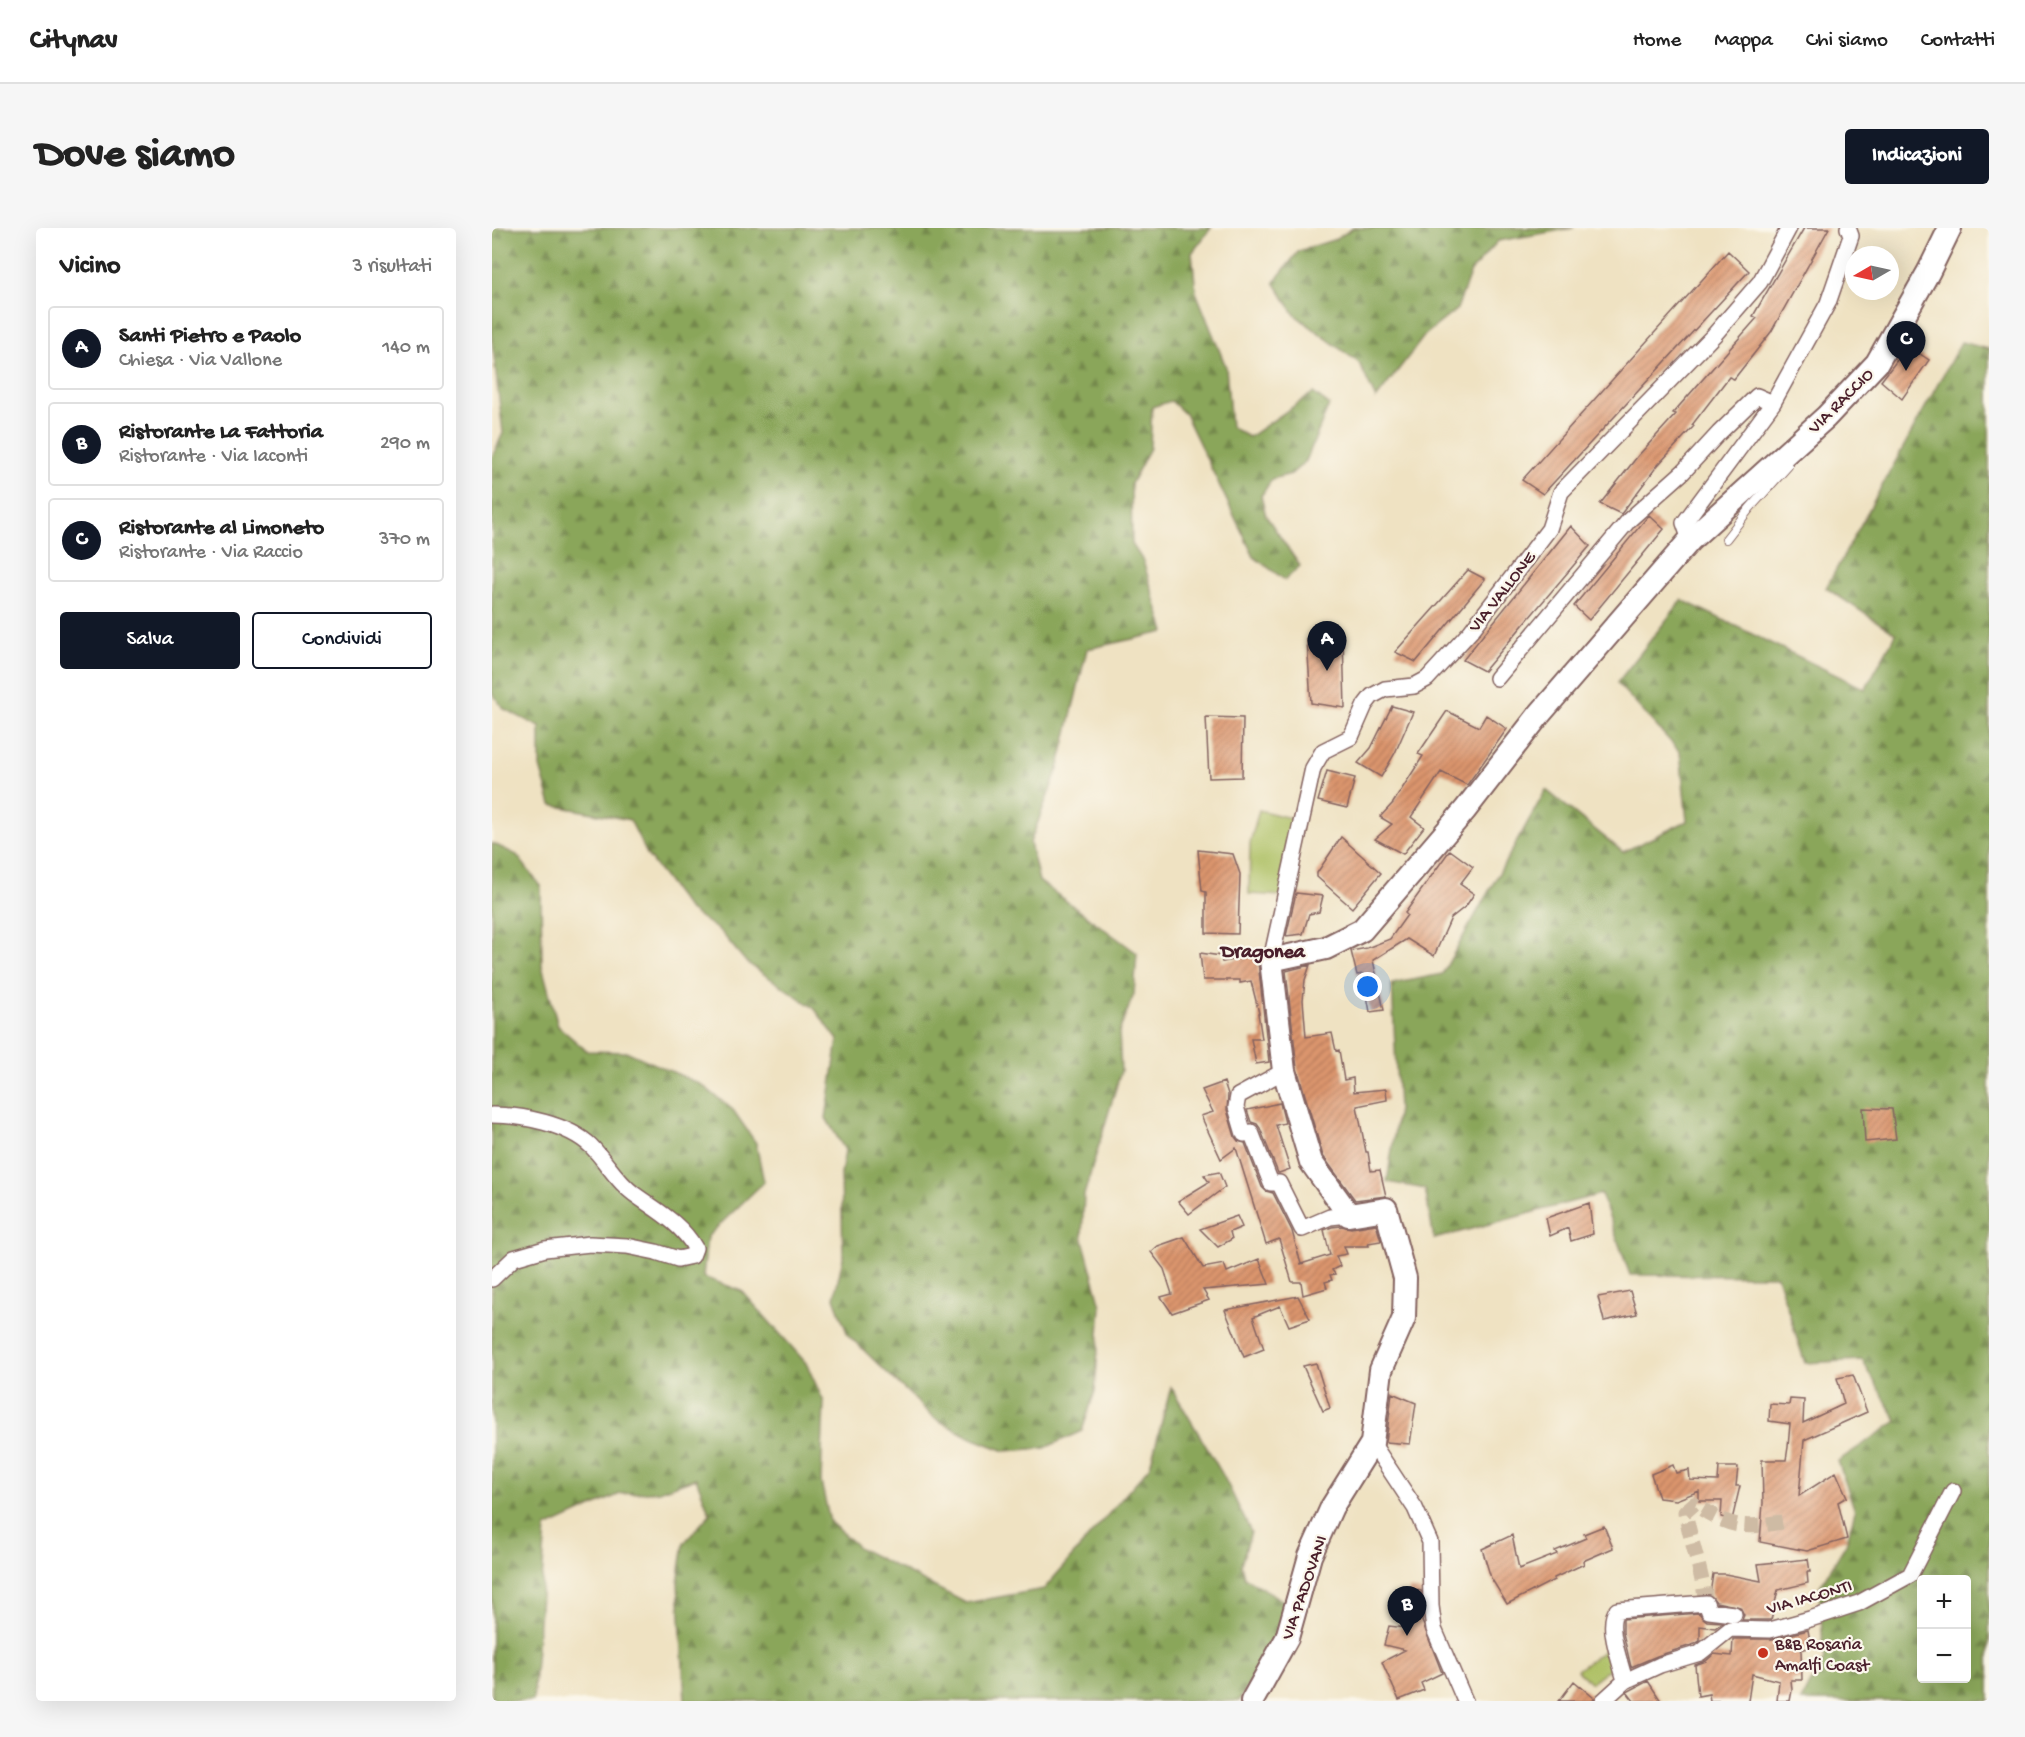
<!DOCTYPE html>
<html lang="it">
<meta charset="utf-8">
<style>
:root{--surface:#fff;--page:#f6f6f6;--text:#222;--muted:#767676;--line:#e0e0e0;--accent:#111827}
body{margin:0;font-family:"Gochi Hand",sans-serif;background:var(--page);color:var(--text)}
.controls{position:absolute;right:18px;bottom:18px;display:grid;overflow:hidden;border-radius:6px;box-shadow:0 6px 24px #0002}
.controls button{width:54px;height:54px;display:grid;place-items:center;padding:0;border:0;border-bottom:2px solid var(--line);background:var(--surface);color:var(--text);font:30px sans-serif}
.compass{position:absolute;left:1353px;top:18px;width:54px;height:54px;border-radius:50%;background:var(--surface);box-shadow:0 6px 24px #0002;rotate:261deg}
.you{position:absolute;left:876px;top:759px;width:21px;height:21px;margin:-15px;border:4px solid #fff;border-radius:50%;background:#1a73e8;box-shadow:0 0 0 9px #1a73e833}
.badge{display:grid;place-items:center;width:39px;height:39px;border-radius:50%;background:var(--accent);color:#fff;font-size:20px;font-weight:700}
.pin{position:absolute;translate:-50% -50px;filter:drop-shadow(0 2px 3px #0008)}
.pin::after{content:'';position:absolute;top:32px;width:21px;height:18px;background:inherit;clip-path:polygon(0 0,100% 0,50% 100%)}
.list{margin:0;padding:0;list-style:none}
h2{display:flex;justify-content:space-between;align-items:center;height:78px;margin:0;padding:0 24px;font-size:26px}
h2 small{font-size:20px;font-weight:400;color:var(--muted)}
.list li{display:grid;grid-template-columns:39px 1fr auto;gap:18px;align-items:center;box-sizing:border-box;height:84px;margin:0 12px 12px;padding:0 12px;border:2px solid var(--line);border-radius:6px}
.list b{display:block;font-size:22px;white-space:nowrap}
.list p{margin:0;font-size:20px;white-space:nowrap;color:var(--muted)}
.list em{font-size:20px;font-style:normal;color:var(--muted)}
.actions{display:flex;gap:12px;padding:18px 24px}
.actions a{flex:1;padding:14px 0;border:2px solid var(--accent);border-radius:6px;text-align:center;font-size:21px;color:var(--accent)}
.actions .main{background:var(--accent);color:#fff}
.map{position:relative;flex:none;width:1497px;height:1473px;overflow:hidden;border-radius:6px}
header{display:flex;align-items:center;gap:36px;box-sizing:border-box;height:84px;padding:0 30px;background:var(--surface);border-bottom:2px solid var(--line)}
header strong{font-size:28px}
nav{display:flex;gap:33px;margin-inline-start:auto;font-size:21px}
.intro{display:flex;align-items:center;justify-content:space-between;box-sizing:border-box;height:144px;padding:0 36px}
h1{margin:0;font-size:42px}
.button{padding:15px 27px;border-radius:6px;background:var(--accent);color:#fff;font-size:21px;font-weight:700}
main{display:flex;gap:36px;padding:0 36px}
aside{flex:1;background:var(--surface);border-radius:6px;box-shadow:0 6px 24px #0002}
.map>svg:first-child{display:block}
.forest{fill:url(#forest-firs);stroke:#6a6242;stroke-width:1.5;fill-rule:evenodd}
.pitch{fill:#adc064;stroke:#7c7048;stroke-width:1.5}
.building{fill:url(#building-hatch)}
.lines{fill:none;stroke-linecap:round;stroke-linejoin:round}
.street-tunnel{stroke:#cebba4;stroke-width:15;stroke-dasharray:15 8;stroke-linecap:butt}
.lane-casing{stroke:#846360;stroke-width:10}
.street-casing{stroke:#846360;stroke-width:18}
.secondary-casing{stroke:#846360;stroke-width:26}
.lane{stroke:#fff;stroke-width:8}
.street{stroke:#fff;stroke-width:15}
.secondary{stroke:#fff;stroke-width:22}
.poi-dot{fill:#c8321e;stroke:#fbf7ec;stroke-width:2}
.labels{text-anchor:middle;stroke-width:4.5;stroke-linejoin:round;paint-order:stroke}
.street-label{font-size:18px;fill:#4a1f2b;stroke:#fbf7ec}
.poi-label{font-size:18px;fill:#4a1f2b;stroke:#fbf7ec;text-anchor:start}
.neighbourhood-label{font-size:20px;font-weight:bold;fill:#4a1f2b;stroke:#fbf7ec}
</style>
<header>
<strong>Citynav</strong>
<nav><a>Home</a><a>Mappa</a><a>Chi siamo</a><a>Contatti</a></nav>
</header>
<div class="intro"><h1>Dove siamo</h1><a class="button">Indicazioni</a></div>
<main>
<aside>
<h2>Vicino<small>3 risultati</small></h2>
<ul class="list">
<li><span class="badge">A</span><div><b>Santi Pietro e Paolo</b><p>Chiesa · Via Vallone</p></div><em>140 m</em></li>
<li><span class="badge">B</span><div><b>Ristorante La Fattoria</b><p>Ristorante · Via Iaconti</p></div><em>290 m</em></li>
<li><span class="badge">C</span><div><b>Ristorante al Limoneto</b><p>Ristorante · Via Raccio</p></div><em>370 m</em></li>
</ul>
<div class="actions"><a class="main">Salva</a><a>Condividi</a></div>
</aside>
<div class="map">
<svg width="1497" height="1473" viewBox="0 0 1497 1473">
<defs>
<pattern id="forest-firs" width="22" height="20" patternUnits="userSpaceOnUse" patternTransform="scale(1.5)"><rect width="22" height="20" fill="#8aa65a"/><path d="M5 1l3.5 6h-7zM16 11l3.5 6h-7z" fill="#73874b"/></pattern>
<pattern id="building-hatch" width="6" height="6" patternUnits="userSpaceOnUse" patternTransform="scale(1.5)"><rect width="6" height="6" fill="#db956d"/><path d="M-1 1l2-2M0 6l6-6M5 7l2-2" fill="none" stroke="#b4795a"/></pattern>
</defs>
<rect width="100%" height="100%" fill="#fbf7ec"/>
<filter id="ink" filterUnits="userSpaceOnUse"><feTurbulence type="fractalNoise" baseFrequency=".0167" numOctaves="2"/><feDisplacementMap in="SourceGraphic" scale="12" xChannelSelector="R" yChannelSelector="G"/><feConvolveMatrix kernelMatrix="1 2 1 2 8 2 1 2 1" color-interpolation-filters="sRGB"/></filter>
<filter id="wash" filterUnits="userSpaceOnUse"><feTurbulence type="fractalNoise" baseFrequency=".008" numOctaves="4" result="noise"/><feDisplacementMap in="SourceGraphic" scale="24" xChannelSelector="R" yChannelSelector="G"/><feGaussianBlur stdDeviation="1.35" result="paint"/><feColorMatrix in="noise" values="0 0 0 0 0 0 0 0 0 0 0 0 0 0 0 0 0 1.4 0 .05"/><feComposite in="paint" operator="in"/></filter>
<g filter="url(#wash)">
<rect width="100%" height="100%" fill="#efe2c2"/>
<path class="forest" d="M0,0H719L700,25L704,64L734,139L739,199L757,209L821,165L837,177L814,233L799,246L780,251L769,268L774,288L808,338L793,352L762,329L693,186L679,173L660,179L658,220L639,256L640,316L651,333L673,404L595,421L567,538L538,615L547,653L645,725L642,766L627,804L629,843L592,967L590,1008L609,1078L603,1163L590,1203L553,1220L513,1223L477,1209L442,1190L356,1107L342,1070L351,1030L349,946L353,922L334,890L346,812L322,780L254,734L229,704L196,681L156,628L138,592L59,577L48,539V499L12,481L0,465V229L11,205L0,112Z
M861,0H1082L1006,13L979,43L965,81L933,107L884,171L867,135L803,87L782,54L807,23L844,11Z
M1469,114L1497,121V1473H1309L1332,1432L1327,1360L1354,1316L1363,1283L1346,1233L1405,1193L1370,1132L1313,1135L1285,1048L1138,1047L1109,966L942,1011L933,961L895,954L906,881L900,756L950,746L1054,562L1131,624L1195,593L1188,524L1125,455L1190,372L1373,461L1404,406L1334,360ZM1430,1352H1474V1450H1430Z
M0,615L25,627L49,659L50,738L66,798L95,823L136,824L210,857L241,882L264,915L272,954L215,1009L211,1049L250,1063L314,1135L332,1174L329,1254L338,1294L367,1320L474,1375L552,1361L658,1238L679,1159L731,1247L759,1304L749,1336L752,1349L793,1374L783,1412L747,1473H193L186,1355L192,1315L218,1286L204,1250L167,1263L128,1266L54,1300L41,1473H0Z"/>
<path class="pitch" d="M767,582L806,592L790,668L757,666L758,615Z
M1116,1420L1126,1434L1099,1455L1085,1442Z"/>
<g id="blocks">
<path class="building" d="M1312,0H1337L1279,104L1242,151L1237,149L1200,197L1202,198L1166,237L1129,286L1108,276L1145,229L1184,186L1181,185L1265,90L1261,88Z
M1236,23L1257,43L1051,266L1030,252Z
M1416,118L1437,132L1410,171L1389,153Z
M1157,287L1172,301L1097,392L1082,378Z
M1079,298L1098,318L992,443L971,432Z
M976,342L993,351L924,434L903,424Z
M851,410L853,480L819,475L815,411Z
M900,478L921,484L903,525L889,549L866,535L879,520Z
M955,483L987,499L994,487L1015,501L975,557L949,544L919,589L932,599L911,626L883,611L900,596L888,589L901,575L931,528L926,526Z
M714,489L751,490L750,549L717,550Z
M835,543L863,550L855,580L826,573Z
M849,609L889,645L860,680L825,649V645Z
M706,622L741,626L748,646L746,706L714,705V664L710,663Z
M958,622L981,639L968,656L982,666L974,678L959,690L942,728L915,711L881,732L892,782L878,784L871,746L865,747L859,723L875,720L898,711L915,687L913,685Z
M804,665L831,668L827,684L817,686L811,706L794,708Z
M708,725L729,728L730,734L766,727V734L777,834L764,836L759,811H770L766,785H767L759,753L748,755V752H711Z
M818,737L813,752L811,772L814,809L840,805L844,823L847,822L852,852L861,850L862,864L894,861L895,872L865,878L874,924H876L879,943L888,942L894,968L863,972L831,928L805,840L794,743Z
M732,854L736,866L735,882L743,909L746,913L753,915L770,959L774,963L781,965L800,1003L809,1036L838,1027L832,1002L840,999L849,998L859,1000L884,996L889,1013L876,1015L877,1018H852L855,1026L844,1028L848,1038L840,1042L843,1046L838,1047L840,1052L833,1054L835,1060L811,1067L809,1054H800L787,1011L774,1016L744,920L729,931L709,888L721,884L710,862Z
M788,875L793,895L784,897L798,941L787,945H786L768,900L765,896L759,894L755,882Z
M1371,880L1400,881L1404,911L1373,914Z
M727,944L733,959L697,986L686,973L717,954L712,947Z
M1097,975L1101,1006L1079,1013L1076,1000L1058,1008L1054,990Z
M745,988L750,999L738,1004L740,1011L726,1019L708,1001Z
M692,1009L711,1040L732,1036L735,1044L767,1031L777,1056L711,1062L717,1072L680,1085L669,1069L680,1066L672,1041L659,1024L666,1018Z
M1138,1063L1145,1086L1112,1093L1106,1069Z
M806,1068L818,1091L797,1098L788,1078L761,1089L772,1121L752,1129L733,1082Z
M824,1135L838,1180L831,1183L811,1138Z
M1361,1147L1375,1184L1312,1212L1307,1268L1344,1244L1355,1269L1346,1274L1355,1311L1315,1323L1268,1314L1271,1275L1270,1232H1294L1296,1219L1298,1196L1277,1193L1278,1176L1297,1177L1298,1171L1312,1172L1311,1195L1352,1176L1345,1150Z
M900,1165L924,1175L918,1216L894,1214Z
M1181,1237L1184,1245L1197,1242L1198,1252L1226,1253L1227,1239H1246L1244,1258H1248L1240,1292L1229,1289L1230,1273H1207V1263L1184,1272L1167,1270L1159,1246Z
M1112,1298L1121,1320L1091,1333L1092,1336L1062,1350V1352L1015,1376L999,1350L990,1321L1020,1307L1027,1341L1065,1326L1063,1323L1094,1310L1092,1306Z
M1316,1331L1318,1344H1315L1316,1355L1286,1362L1279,1392H1250L1252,1387L1248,1379L1224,1374L1218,1366L1221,1346H1233L1269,1353L1266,1336Z
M917,1361L929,1363L930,1393L950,1445L929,1455L932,1462L907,1472L890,1434L913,1422L892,1417L897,1398L913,1400Z
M1207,1385L1211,1390L1215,1393L1231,1394L1223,1400L1208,1398V1413L1203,1416L1165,1428L1139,1439L1131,1405V1391Z
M1316,1402L1319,1419L1309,1422L1310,1452H1299L1300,1462L1298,1473H1285L1287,1453L1260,1446L1256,1473H1218L1217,1466L1206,1468L1203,1437L1214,1433L1222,1426L1240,1428L1241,1411H1280Z
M1082,1453L1102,1470L1101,1473H1067Z
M1156,1453L1169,1473H1142L1135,1464Z"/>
</g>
</g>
<g filter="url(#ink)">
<use href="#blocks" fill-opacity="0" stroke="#846360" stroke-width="1.5"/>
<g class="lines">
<path class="street-tunnel" d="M1214,1375C1210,1344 1199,1314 1193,1284L1202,1276C1241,1301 1250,1301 1295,1293"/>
<g class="lane-casing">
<path id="lane" d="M1234,311L1258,280L1296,238"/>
</g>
<g class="street-casing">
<path id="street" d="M1198,312L1192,295L1281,175L1336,75L1359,8L1356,0
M1005,450L1137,292L1191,244L1227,205L1265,168L1281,175
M779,732L821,540L831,523L859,509L873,477L880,468L893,461L922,458L935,451L979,403L1057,301L1069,264L1222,107L1268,54L1297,0
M792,843L746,868L744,879L752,906L759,904L779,955H787L810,1001L838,989L857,987
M0,887C30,887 76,896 99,918C114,933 124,953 142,966C164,982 189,995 203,1020L200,1028L186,1031L164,1024L135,1018L98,1016L53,1021L22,1030L0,1051
M880,1215L923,1280L938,1314L939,1378L942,1401L973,1473
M1133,1453C1129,1435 1113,1396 1125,1382L1214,1375L1217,1383L1242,1386
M1111,1473L1133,1453L1168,1437L1208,1425L1238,1401L1278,1402L1318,1391L1367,1375L1418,1347L1461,1263"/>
</g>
<g class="secondary-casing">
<path id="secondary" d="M760,1473L795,1410L818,1328L840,1279L880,1215L889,1142L912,1090L913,1050L894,981L857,987L819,934L792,843L779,732L834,720L870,702L973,582L1046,488L1198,312L1334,189L1385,135L1437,43L1458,0"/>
</g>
<use href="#lane" class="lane"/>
<use href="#street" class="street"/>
<use href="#secondary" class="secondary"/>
</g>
</g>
<circle class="poi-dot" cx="1271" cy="1425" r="6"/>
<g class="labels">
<g class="street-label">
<text transform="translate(1348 172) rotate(-45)" y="6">VIA RACCIO</text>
<text transform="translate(1009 363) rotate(-52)" y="6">VIA VALLONE</text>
<text transform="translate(811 1359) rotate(-71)" y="6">VIA PADOVANI</text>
<text transform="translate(1317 1368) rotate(-16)" y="6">VIA IACONTI</text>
</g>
<g class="poi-label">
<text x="1283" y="1421">B&amp;B Rosaria<tspan x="1283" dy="21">Amalfi Coast</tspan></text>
</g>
<g class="neighbourhood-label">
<text x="771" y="729">Dragonea</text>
</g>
</g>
</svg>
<div class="controls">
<button>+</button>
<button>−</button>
</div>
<svg class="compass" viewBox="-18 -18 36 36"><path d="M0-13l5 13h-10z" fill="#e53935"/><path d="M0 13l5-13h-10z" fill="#767676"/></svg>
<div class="you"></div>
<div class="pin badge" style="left:835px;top:443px">A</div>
<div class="pin badge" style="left:915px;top:1408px">B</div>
<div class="pin badge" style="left:1414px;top:143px">C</div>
</div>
</main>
